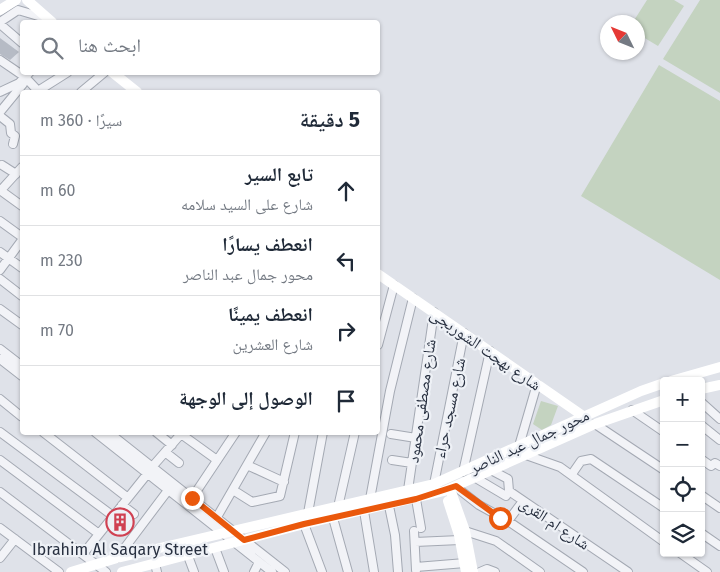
<!DOCTYPE html>
<html lang="ar">
<meta charset="utf-8">
<style>
:root{--surface:#fff;--page:#f6f6f7;--text:#1f2937;--muted:#747a83;--line:#e0e1e3}
body{margin:0;font-family:"Fira Sans","Noto Naskh Arabic",sans-serif;background:var(--page);color:var(--text);direction:rtl}
.controls{position:absolute;right:15px;bottom:15px;display:grid;overflow:hidden;border-radius:5px;box-shadow:0 1px 4px #0004}
.controls button{width:45px;height:45px;display:grid;place-items:center;padding:0;border:0;border-bottom:1px solid var(--line);background:var(--surface);color:var(--text);font:25px sans-serif}
.compass{position:absolute;left:600px;top:15px;width:45px;height:45px;border-radius:50%;background:var(--surface);box-shadow:0 1px 4px #0004;rotate:313deg}
.stop{position:absolute;width:15px;height:15px;margin:-11px;border:4px solid #ea580c;border-radius:50%;background:#fff}
.stop.end{background:#ea580c;border-color:#fff;box-shadow:0 1px 5px #0008}
.list{margin:0;padding:0;list-style:none}
h2{display:flex;justify-content:space-between;align-items:center;height:65px;margin:0;padding:0 20px;font-size:21px}
h2 small{font-size:16px;font-weight:400;color:var(--muted)}
.list li{display:grid;grid-template-columns:32px 1fr auto;gap:15px;align-items:center;box-sizing:border-box;height:70px;padding:0 20px;border-top:1px solid var(--line)}
.list b{display:block;font-size:19px;white-space:nowrap}
.list p{margin:0;font-size:16px;white-space:nowrap;color:var(--muted)}
.list em{font-size:16px;font-style:normal;color:var(--muted)}
.icon{flex:none;width:28px;height:28px;fill:none;stroke:currentColor;stroke-width:2;stroke-linecap:round;stroke-linejoin:round}
.map{position:relative;flex:none;width:720px;height:572px;overflow:hidden;direction:ltr}
.search{position:absolute;background:var(--surface);box-shadow:0 1px 4px #0004;left:20px;top:20px;width:360px;height:55px;display:flex;align-items:center;gap:12px;box-sizing:border-box;padding:0 18px;border-radius:5px;color:var(--muted);font-size:19px}
.panel{position:absolute;background:var(--surface);box-shadow:0 1px 4px #0004;left:20px;top:90px;width:360px;height:345px;border-radius:5px;direction:rtl}
.map>svg:first-child{display:block}
.green{fill:#c4d3c0}
.building{fill:#b6bbc5}
.lines{fill:none;stroke-linecap:round;stroke-linejoin:round}
.street-casing{stroke:#a4a9b3;stroke-width:10}
.street{stroke:#f2f3f7;stroke-width:8}
.secondary{stroke:#fff;stroke-width:10}
.route{stroke:#ea580c;stroke-width:6}
.labels{text-anchor:middle;stroke-width:4.5;stroke-linejoin:round;paint-order:stroke}
.street-label{font-size:16px;fill:#283040;stroke:#eef1f6}
.poi-label{font-size:16px;fill:#283040;stroke:#eef1f6}
</style>
<div class="map">
<svg width="720" height="572" viewBox="0 0 720 572">
<rect width="100%" height="100%" fill="#dfe2e9"/>
<path class="green" d="M647,0H674L684,6L658,46L638,34V22H633Z
M700,0H720V93L663,59Z
M659,65L720,101V280L581,196Z
M541,401L558,406L551,425L542,430L533,424Z"/>
<path class="building" d="M0,38L19,52L10,60L0,54Z"/>
<g class="lines">
<g class="street-casing">
<path id="street" d="M0,22L18,10L45,18
M0,24L22,43
M0,60L25,77L39,92
M38,91L68,72
M0,92L19,83L30,72
M81,92L105,72
M0,112L23,84L25,77
M0,116L10,124L11,133L15,136L13,144
M2,165L16,174
M0,190L22,206
M1,190L22,167
M0,221L22,237
M0,252L22,268
M0,270L22,240
M0,279L22,296
M0,309L22,325
M378,345L394,285
M0,349L22,366
M0,359L22,376
M0,399L22,417
M701,402L720,419
M632,410L664,432
M595,424L664,470
M701,425L720,440
M0,432L113,516
M43,432L128,498
M95,432L272,572
M108,432L285,572
M156,432L172,445
M391,434L416,438
M519,446L537,384
M165,452L179,463
M526,455L560,467L664,542
M701,459L711,466L715,463L720,466
M0,460L99,534
M392,460L412,463
M247,465L284,482
M152,467L181,434L217,460
M491,470L508,479L509,491L628,572
M463,472L490,351
M572,474L581,461L591,459L664,508
M474,477L506,496
M434,484L464,333
M456,487L479,505L508,521L583,572
M233,490L252,502L280,496L295,432
M408,490L434,312
M0,492L106,572
M701,495L720,508
M192,498L236,432
M370,499L390,391L413,298
M416,499L421,528
M122,505L134,514
M389,506L395,535L398,572
M338,507L355,432
M364,511L374,572
M308,513L323,432
M217,517L266,432
M333,518L348,572
M508,521L523,501
M304,524L322,572
M0,528L59,572
M414,531L416,570
M465,531L496,541L540,572
M701,533L720,546
M415,542L460,540
M215,548L224,572
M680,553L707,572
M83,554L148,473
M188,556L194,572
M0,558L15,539
M117,558L169,489
M155,564L157,572
M416,567L465,563
M254,572L259,562
M480,572L487,569L495,572"/>
</g>
<use href="#street" class="street"/>
<path class="secondary" d="M27,0L52,22
M0,10L16,0
M112,72L137,92
M378,274L586,418
M671,381L720,367
M701,389L720,385
M450,489L465,531L473,572
M448,501L459,535L466,572
M71,572L117,558L434,484L641,391L664,383
M122,572L304,524L444,491L595,424L664,400"/>
</g>
<g class="lines">
<path class="route" d="M192,498L244,540L304,524L416,499L456,486L500,518"/>
</g>
<defs>
<g id="building-ring" transform="scale(1.4375)"><circle r="9.5" fill="#eef1f6" stroke="#d04152" stroke-width="1.5"/><path d="M-4-6H4V6H1V3H-1V6H-4ZM-2.5-4.3h1.7v1.8h-1.7ZM.8-4.3h1.7v1.8H.8ZM-2.5-1h1.7V.8h-1.7ZM.8-1h1.7V.8H.8Z" fill="#d04152"/></g>
</defs>
<g fill-rule="evenodd">
<use href="#building-ring" x="120" y="522"/>
</g>
<g class="labels">
<g class="street-label">
<text transform="translate(486 349) rotate(35)" y="6">شارع بهجت الشوربجى</text>
<text transform="translate(421 401) rotate(-82)" y="6">شارع مصطفى محمود</text>
<text transform="translate(449 408) rotate(-78)" y="6">شارع مسجد حراء</text>
<text transform="translate(529 441) rotate(-25)" y="6">محور جمال عبد الناصر</text>
<text transform="translate(555 523) rotate(34)" y="6">شارع ام القرى</text>
</g>
<g class="poi-label">
<text x="120" y="555">Ibrahim Al Saqary Street</text>
</g>
</g>
</svg>
<div class="controls">
<button>+</button>
<button>−</button>
<button><svg class="icon" aria-label="locate" viewBox="0 0 24 24"><circle cx="12" cy="12" r="6"/><path d="M12 2v4M12 18v4M2 12h4M18 12h4"/></svg></button>
<button><svg class="icon" aria-label="layers" viewBox="0 0 24 24"><path d="M12 4l9 5-9 5-9-5zM3 14l9 5 9-5"/></svg></button>
</div>
<svg class="compass" viewBox="-18 -18 36 36"><path d="M0-13l5 13h-10z" fill="#e53935"/><path d="M0 13l5-13h-10z" fill="#747a83"/></svg>
<div class="stop" style="left:500px;top:518px"></div>
<div class="stop end" style="left:192px;top:498px"></div>
<div class="search"><svg class="icon" aria-label="search" viewBox="0 0 24 24"><circle cx="10" cy="10" r="6"/><path d="M15 15l6 6"/></svg>ابحث هنا</div>
<section class="panel">
<h2>5 دقيقة<small>سيرًا · 360 m</small></h2>
<ul class="list">
<li><svg class="icon" aria-label="ahead" viewBox="0 0 24 24"><path d="M12 20V5M6 11l6-6 6 6"/></svg><div><b>تابع السير</b><p>شارع على السيد سلامه</p></div><em>60 m</em></li>
<li><svg class="icon" aria-label="left" viewBox="0 0 24 24"><path d="M17 20v-9H6M10 6l-5 5 5 5"/></svg><div><b>انعطف يسارًا</b><p>محور جمال عبد الناصر</p></div><em>230 m</em></li>
<li><svg class="icon" aria-label="right" viewBox="0 0 24 24"><path d="M7 20v-9h11M14 6l5 5-5 5"/></svg><div><b>انعطف يمينًا</b><p>شارع العشرين</p></div><em>70 m</em></li>
<li><svg class="icon" aria-label="arrive" viewBox="0 0 24 24"><path d="M6 21V4h12l-3 4 3 4H6"/></svg><div><b>الوصول إلى الوجهة</b></div></li>
</ul>
</section>
</div>
